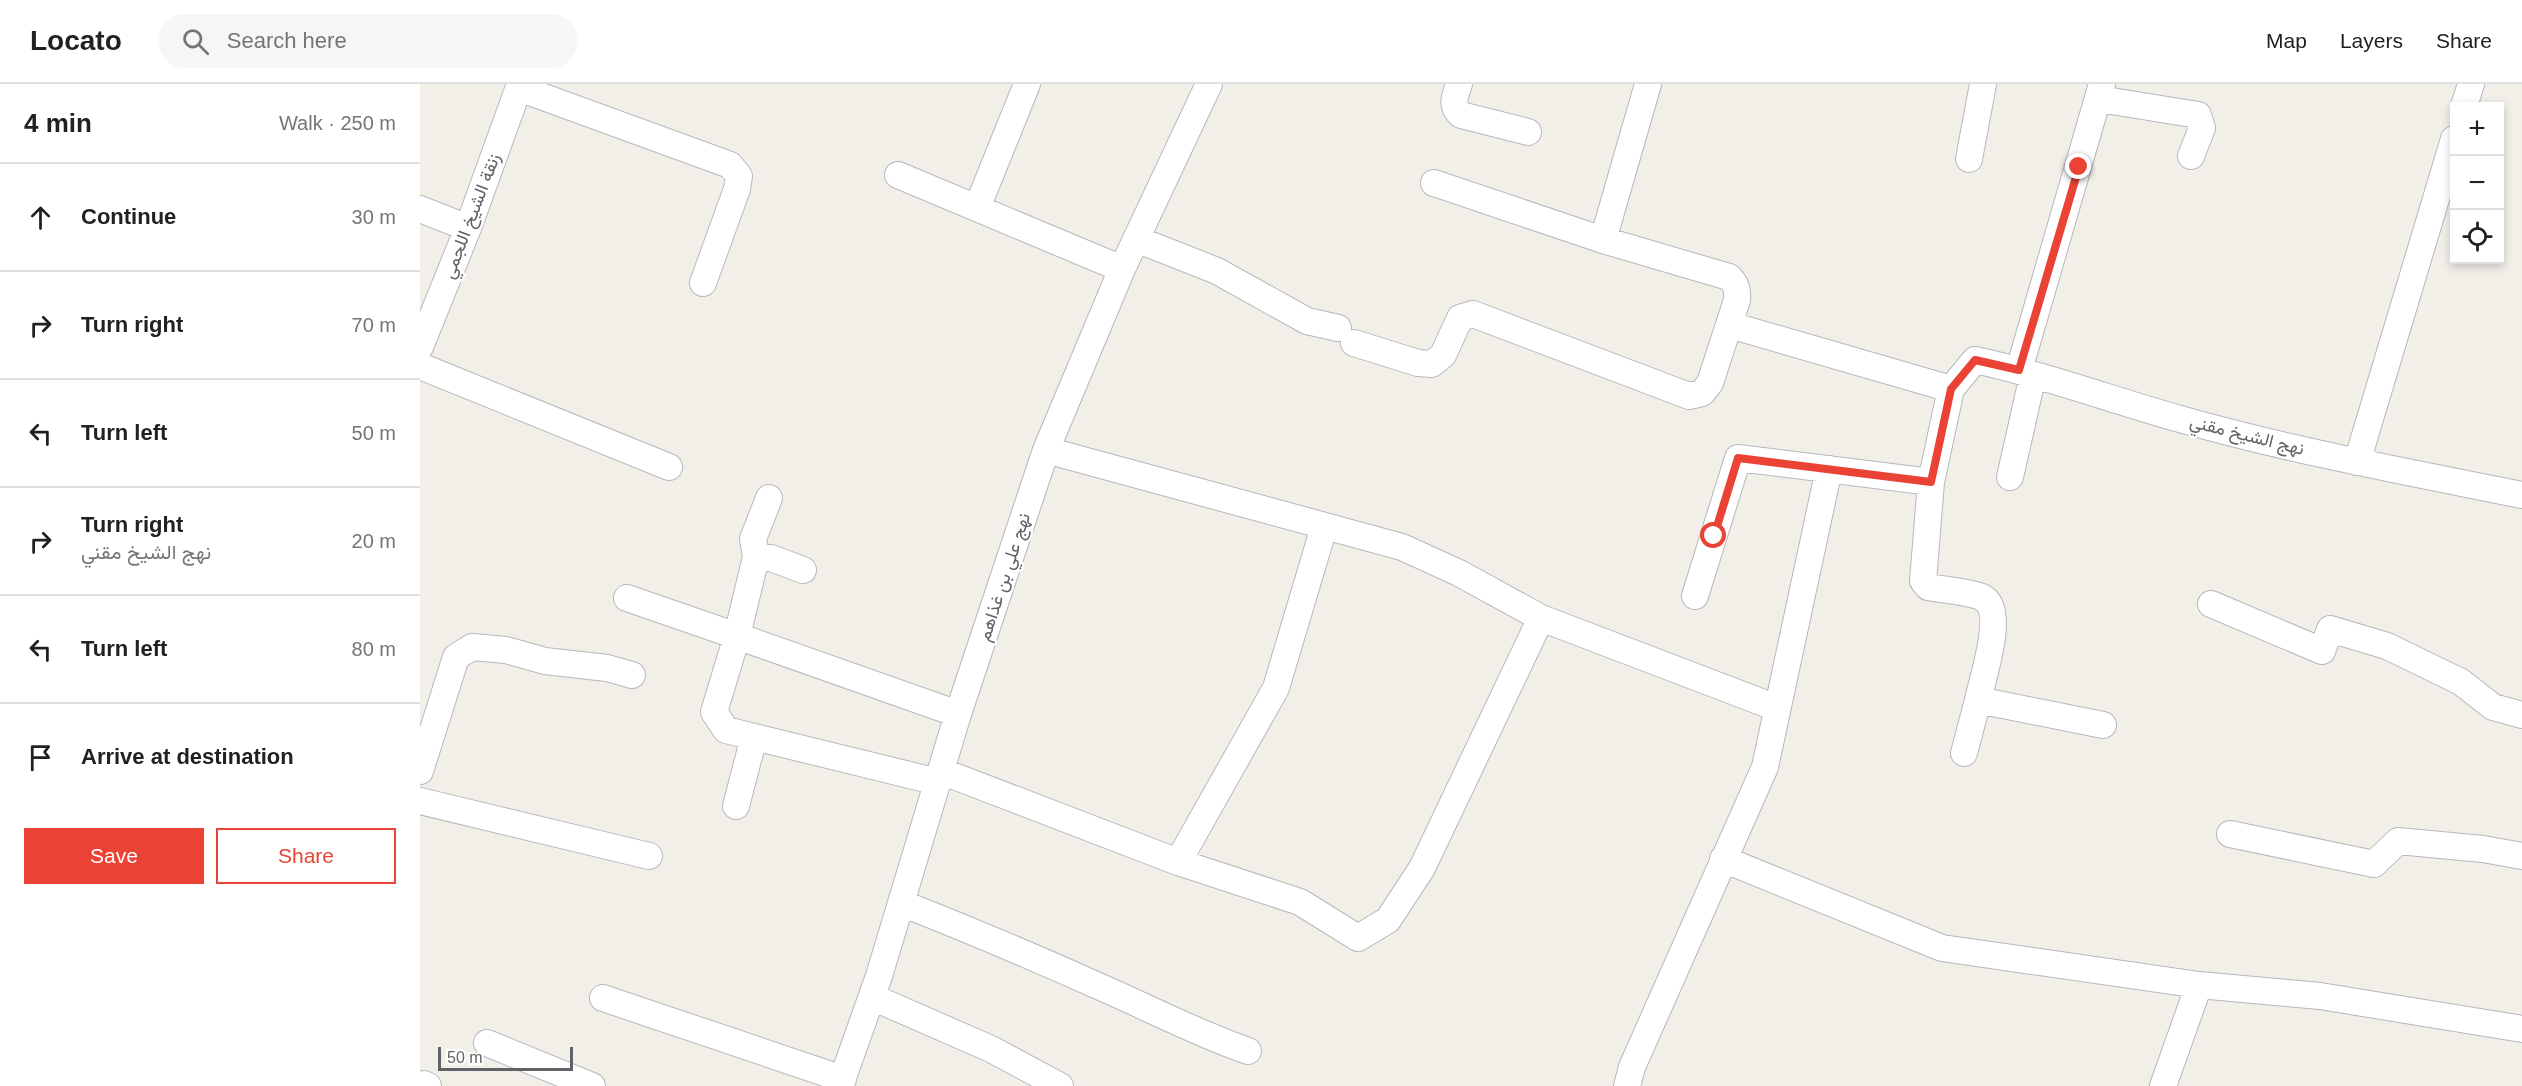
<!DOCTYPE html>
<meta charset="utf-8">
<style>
:root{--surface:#fff;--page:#f6f6f6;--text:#202124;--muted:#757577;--line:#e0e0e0;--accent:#ea4335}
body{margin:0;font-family:Helvetica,Vazirmatn,sans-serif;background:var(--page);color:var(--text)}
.controls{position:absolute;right:18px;top:18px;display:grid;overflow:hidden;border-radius:0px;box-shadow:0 3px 9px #0003}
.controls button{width:54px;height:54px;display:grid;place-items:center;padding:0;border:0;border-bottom:2px solid var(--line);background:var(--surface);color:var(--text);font:30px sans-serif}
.scale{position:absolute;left:18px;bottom:15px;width:135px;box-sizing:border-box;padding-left:6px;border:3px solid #5f6368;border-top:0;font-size:16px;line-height:21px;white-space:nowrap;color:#5f6368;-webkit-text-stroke:4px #fff;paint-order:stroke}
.stop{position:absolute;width:18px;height:18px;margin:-14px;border:4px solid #ea4335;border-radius:50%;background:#fff}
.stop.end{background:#ea4335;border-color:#fff;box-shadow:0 2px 6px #0008}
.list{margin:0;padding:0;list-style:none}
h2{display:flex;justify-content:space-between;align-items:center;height:78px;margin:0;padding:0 24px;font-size:26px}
h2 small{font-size:20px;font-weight:400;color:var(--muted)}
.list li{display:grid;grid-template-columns:39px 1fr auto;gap:18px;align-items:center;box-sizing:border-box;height:108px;padding:0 24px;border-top:2px solid var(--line)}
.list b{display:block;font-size:22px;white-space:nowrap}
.list p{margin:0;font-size:20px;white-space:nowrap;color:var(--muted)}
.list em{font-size:20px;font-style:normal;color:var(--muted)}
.actions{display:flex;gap:12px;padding:18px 24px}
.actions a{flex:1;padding:14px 0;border:2px solid var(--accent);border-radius:0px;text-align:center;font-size:21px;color:var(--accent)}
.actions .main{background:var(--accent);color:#fff}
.icon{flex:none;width:33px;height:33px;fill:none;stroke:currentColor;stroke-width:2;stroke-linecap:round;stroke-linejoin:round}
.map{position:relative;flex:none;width:2102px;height:1002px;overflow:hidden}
header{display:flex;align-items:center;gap:36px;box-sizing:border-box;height:84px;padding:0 30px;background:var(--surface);border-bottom:2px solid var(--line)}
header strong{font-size:28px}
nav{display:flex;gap:33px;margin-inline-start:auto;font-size:21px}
.search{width:420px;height:54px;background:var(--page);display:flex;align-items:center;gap:15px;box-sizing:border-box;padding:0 21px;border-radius:33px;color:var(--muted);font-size:22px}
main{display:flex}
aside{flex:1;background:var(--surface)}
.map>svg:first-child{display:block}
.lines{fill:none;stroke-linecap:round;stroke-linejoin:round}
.minor-casing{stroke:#b5b8bc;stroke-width:28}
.minor{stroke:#fff;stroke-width:26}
.route{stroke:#ea4335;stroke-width:8}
.labels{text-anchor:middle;stroke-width:4.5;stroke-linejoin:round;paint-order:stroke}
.street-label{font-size:18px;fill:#5f6368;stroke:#fff}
</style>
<header>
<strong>Locato</strong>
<div class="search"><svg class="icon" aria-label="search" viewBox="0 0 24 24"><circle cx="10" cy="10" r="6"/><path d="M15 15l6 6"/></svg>Search here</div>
<nav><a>Map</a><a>Layers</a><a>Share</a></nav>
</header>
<main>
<aside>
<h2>4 min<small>Walk · 250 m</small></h2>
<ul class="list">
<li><svg class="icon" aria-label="ahead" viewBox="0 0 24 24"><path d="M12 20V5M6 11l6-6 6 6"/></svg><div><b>Continue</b></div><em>30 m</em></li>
<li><svg class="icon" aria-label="right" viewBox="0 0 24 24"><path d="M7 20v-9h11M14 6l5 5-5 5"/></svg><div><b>Turn right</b></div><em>70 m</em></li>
<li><svg class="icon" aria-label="left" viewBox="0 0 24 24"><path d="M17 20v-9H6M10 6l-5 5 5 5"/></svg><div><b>Turn left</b></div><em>50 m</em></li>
<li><svg class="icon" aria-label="right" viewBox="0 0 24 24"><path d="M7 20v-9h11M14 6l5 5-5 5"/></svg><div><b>Turn right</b><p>نهج الشيخ مقني</p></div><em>20 m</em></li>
<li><svg class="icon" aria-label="left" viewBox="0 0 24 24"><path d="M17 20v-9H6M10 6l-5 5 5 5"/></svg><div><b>Turn left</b></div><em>80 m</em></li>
<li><svg class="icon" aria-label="arrive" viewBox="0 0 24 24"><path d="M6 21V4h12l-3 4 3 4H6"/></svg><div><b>Arrive at destination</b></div></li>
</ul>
<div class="actions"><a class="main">Save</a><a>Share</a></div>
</aside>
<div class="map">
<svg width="2102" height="1002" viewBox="0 0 2102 1002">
<rect width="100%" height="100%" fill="#f1efe8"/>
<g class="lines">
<g class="minor-casing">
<path id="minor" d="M1039,0C1035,13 1030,21 1041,31L1108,48
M99,4L310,81L319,92L317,105L283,199
M1679,15L1778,31L1782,44L1771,72
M2044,22L2051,0
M1549,75L1563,0
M478,91L702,185
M557,124L607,0
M0,125L48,144
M716,155L797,187L887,237L918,244
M1183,156L1228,0
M1310,241L1531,305
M934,259L998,279L1012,280L1023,271L1040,234L1053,230L1269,312L1282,309L1290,299L1317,216C1318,206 1316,200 1309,193L1183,156L1014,99
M0,263L48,144L100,0
M0,282L249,383
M1599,286L1682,0
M626,366L982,463L1039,489L1121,534L1357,624
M1937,378L2034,55
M1590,393L1613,291
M349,414L333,455L336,473L317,552L538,630
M336,473L351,474L383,486
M1275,512L1318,374L1511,398
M207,514L317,552L294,628L306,646L518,698
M1791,520L1902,567L1910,545L1967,562L2041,598L2073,623L2102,631
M1683,641L1558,616C1562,594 1589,521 1559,512C1543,507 1524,506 1508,503L1503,497L1511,398L1531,305L1555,276C1625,291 1692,316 1760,335C1873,367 1988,388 2102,411
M1544,669L1558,616
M0,687L36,573L52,563L86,566L125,577L187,584L212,591
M521,687L758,778L856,604L904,443
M0,717L229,772
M316,722L334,653
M1810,750L1954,780L1978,757L2063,765L2102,772
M1303,775L1522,864L1779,901L1900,912L2102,945
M758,778L880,818L938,854L968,836L1002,784L1121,534
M481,819C550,846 618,875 685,905C733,926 779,950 828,967
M452,913L571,965L640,1002
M183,914L423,995
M67,959L172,1002
M4,1000L8,1002
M420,1002L459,892L538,630L626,366L702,185L789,0
M1207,1002L1212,983L1345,683L1409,385
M1743,1002L1779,901"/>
</g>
<use href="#minor" class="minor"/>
</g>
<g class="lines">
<path class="route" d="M1294,452L1318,374L1511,398L1531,305L1555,276L1599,286L1659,83"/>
</g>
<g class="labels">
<g class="street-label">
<text transform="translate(51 132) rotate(-69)" y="6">زنقة الشيخ اللجمي</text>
<text transform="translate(1827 351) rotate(14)" y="6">نهج الشيخ مقني</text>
<text transform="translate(584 493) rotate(-72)" y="6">نهج علي بن غذاهم</text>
</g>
</g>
</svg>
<div class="controls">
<button>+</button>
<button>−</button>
<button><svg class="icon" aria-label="locate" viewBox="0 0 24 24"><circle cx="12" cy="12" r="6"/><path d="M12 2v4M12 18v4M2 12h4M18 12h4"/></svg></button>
</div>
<div class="scale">50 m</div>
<div class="stop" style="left:1294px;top:452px"></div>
<div class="stop end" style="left:1659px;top:83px"></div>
</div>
</main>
